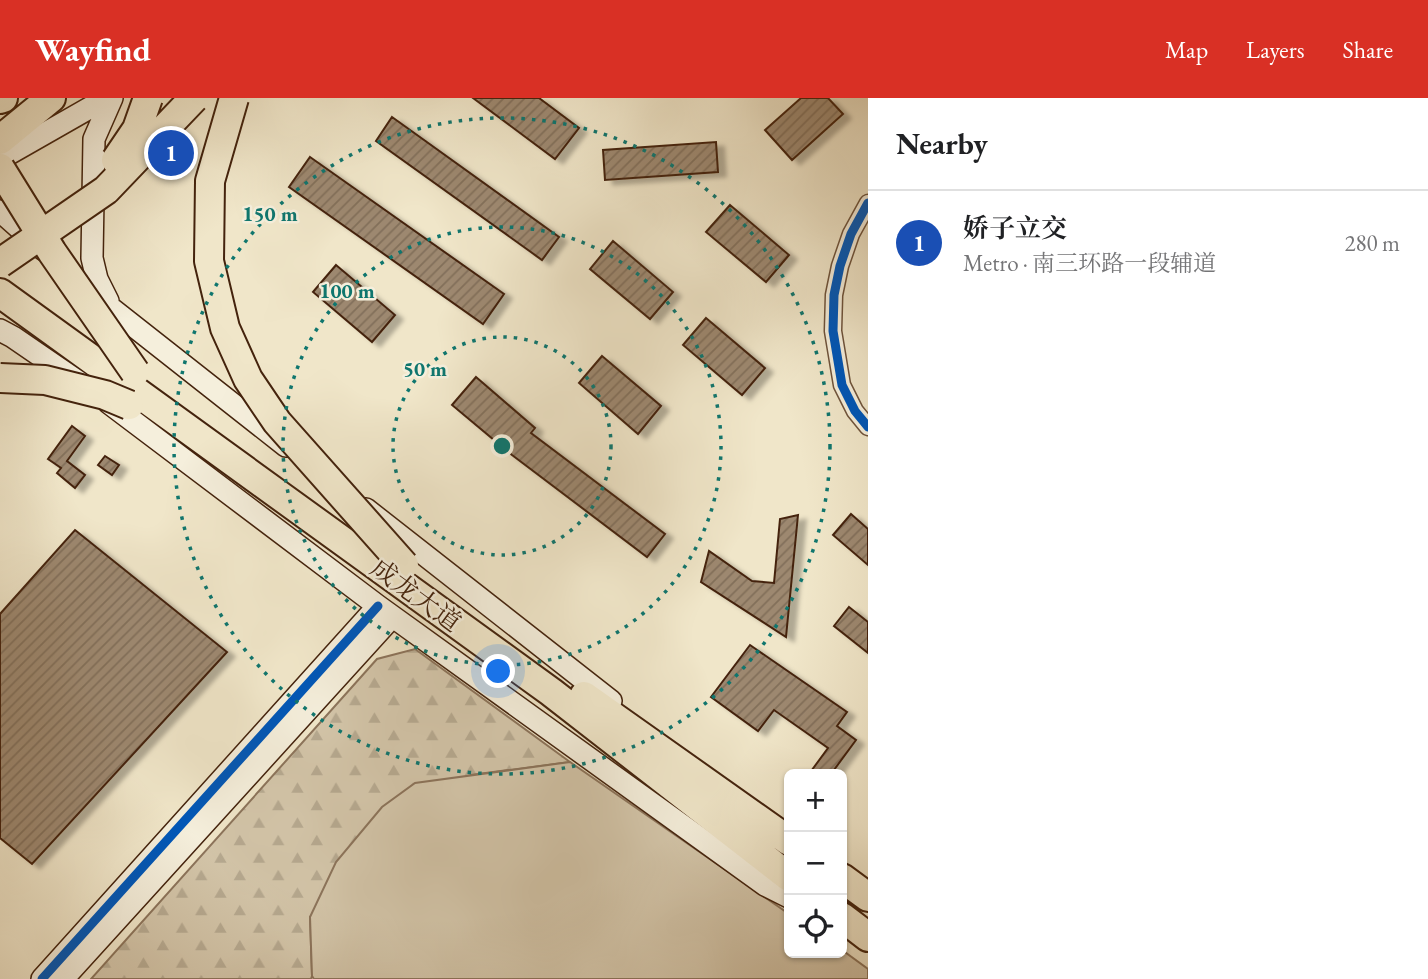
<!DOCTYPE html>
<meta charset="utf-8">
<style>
:root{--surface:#fff;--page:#f2f2f2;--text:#202124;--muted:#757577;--line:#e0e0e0;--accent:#d93025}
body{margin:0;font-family:"EB Garamond","Noto Serif SC",serif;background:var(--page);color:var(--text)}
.controls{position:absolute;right:21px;bottom:21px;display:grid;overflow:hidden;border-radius:10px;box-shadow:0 2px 5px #0004}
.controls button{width:63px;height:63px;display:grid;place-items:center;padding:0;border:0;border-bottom:2px solid var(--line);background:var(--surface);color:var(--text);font:35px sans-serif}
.you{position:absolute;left:499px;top:574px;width:24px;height:24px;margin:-18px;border:5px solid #fff;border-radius:50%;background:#1a73e8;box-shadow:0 0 0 10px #1a73e833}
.badge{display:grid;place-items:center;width:46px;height:46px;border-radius:50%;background:var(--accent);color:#fff;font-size:23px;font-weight:700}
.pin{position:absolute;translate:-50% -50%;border:4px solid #fff;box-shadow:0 2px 7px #0006}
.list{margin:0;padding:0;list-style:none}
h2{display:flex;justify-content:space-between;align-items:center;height:91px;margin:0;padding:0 28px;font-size:30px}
h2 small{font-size:23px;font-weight:400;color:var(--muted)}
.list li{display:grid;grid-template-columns:46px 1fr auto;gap:21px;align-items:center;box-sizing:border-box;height:105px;padding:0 28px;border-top:2px solid var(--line)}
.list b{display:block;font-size:26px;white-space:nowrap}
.list p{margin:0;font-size:23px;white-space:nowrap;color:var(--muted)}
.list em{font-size:23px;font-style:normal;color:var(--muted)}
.icon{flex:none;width:38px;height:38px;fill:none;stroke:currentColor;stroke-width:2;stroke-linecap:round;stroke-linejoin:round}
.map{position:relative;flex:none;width:868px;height:881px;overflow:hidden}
header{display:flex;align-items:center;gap:42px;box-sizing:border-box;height:98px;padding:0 35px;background:var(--accent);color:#fff}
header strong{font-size:33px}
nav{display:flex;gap:38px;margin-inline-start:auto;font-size:24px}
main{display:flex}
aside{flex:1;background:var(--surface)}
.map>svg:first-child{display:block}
.forest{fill:url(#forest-firs);stroke:#8c745b;stroke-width:2}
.park{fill:#d3c5a9;stroke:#8c745b;stroke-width:2}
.building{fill:url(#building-hatch);stroke:#44230d;stroke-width:2;filter:url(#shadow)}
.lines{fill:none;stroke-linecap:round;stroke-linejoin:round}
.street-casing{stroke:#6f543c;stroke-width:19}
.secondary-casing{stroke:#44230d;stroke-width:24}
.highway-casing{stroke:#44230d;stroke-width:32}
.street{stroke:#f5efdc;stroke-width:16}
.secondary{stroke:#f5efdc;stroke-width:21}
.highway{stroke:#f0e6c9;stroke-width:28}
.highway-bridge-casing{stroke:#44230d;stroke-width:32;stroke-linecap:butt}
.highway-bridge{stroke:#f0e6c9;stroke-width:28}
.cycleway-casing{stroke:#f5efdc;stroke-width:13}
.cycleway{stroke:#0057b8;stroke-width:9}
.ring{fill:none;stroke:#0f766e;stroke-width:3.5;stroke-dasharray:3.5 7}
.labels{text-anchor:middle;stroke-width:5;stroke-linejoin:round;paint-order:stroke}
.street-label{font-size:26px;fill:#44230d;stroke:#f5efdc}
.centre{fill:#0f766e;stroke:#f5efdc;stroke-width:3.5}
.ring-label{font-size:21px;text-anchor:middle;font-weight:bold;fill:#0f766e;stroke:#f5efdc;stroke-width:5;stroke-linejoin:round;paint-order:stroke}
</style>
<header>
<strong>Wayfind</strong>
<nav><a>Map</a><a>Layers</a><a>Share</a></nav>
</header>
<main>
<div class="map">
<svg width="868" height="881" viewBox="0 0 868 881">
<defs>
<pattern id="forest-firs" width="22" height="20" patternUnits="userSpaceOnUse" patternTransform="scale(1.75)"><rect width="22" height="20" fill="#d3c5a9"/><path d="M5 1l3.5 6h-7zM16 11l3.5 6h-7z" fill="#b6a990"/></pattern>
<pattern id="building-hatch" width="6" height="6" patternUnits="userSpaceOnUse" patternTransform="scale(1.75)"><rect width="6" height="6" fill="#9d886f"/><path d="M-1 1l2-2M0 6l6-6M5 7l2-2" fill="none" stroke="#826f5a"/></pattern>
<filter id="shadow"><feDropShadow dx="8" dy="4.5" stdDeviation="2" flood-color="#0004"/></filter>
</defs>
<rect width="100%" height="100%" fill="#f0e6c9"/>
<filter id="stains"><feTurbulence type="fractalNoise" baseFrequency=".00286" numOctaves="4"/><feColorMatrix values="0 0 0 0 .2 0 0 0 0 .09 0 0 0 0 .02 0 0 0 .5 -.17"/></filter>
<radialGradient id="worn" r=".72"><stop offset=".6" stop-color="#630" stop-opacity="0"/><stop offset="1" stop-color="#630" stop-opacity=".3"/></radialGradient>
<path class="forest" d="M415,551L570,664L471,677L310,819L312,878L311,881H91L377,561Z"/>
<path class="park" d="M570,664L789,816V855H842V852L868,871V881H314L312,878L310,819L336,764L382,709L415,685Z"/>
<path class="building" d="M473,0H539L579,30L555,61Z
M801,0H828L843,16L792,62L765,32Z
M392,19L559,139L542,162L376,43Z
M716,44L718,74L605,82L603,52Z
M310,59L504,196L483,226L289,89Z
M730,107L789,157L766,184L706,134Z
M613,143L673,194L650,221L590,171Z
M336,167L395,217L372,244L313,194Z
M706,220L765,270L742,297L683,247Z
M602,258L661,308L638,336L579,285Z
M476,279L535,330L531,335L665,436L647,459L512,357L452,307Z
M72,328L85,338L67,363L85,377L75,390L57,375L61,370L48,361Z
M105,358L119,367L112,377L98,367Z
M851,416L868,431V467L833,437Z
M798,417L786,539L701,484L709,453L752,483L774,485L780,421Z
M75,432L227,554L32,766L0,740V516Z
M849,509L868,524V555L834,528Z
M750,547L847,614L837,628L856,642L831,676H809L828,650L774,612L758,633L711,599Z"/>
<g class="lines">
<g class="street-casing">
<path id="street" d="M868,105L851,136L840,168L834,197L833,233L842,287L855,313L868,329"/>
</g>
<g class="secondary-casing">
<path id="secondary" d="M0,61L107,0
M0,113L44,152
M81,184L112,211L286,348
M108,203L97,181L92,160L94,41L112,0
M0,232L13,239L83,287
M109,305L378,508L765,787L789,799
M366,411L611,603
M42,881L378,508
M63,881L392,519"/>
</g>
<g class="highway-casing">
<path id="highway" d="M0,1L3,0
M0,42L51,0
M0,195L551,594L789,779
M584,598L789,743
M842,780L868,799
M842,819L868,839"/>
</g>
<use href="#street" class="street"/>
<use href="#secondary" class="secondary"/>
<use href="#highway" class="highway"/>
<g class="highway-bridge-casing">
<path id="highway-bridge" d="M234,0L210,83L209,163L225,230L248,281L277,324L404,467
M116,62L137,31L148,0
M0,70L52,154L135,274
M0,165L106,92L194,0
M0,280L45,282L105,297L129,307"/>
</g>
<use href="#highway-bridge" class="highway-bridge"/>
<g class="cycleway-casing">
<path id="cycleway" d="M868,105L851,136L840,168L834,197L833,233L842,287L855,313L868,329
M42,881L378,508"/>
</g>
<use href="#cycleway" class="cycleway"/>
</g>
<g class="ring">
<circle cx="502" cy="348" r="109"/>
<circle cx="502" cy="348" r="219"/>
<circle cx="502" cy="348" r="328"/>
</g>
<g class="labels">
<g class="street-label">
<text transform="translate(416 497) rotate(36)" y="9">成龙大道</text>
</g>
</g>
<circle cx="502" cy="348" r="10" class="centre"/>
<g class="ring-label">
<text x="270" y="123">150 m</text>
<text x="347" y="200">100 m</text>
<text x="425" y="278">50 m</text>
</g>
<rect width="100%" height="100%" filter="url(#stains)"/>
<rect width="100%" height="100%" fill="url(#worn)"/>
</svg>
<div class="controls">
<button>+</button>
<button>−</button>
<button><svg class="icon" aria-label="locate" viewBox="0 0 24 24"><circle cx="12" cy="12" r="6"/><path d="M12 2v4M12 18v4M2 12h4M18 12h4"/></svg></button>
</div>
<div class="you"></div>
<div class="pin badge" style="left:171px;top:55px;background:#1a4fb4">1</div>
</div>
<aside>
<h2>Nearby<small></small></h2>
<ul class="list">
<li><span class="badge" style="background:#1a4fb4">1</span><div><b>娇子立交</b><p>Metro · 南三环路一段辅道</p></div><em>280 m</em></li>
</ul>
</aside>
</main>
